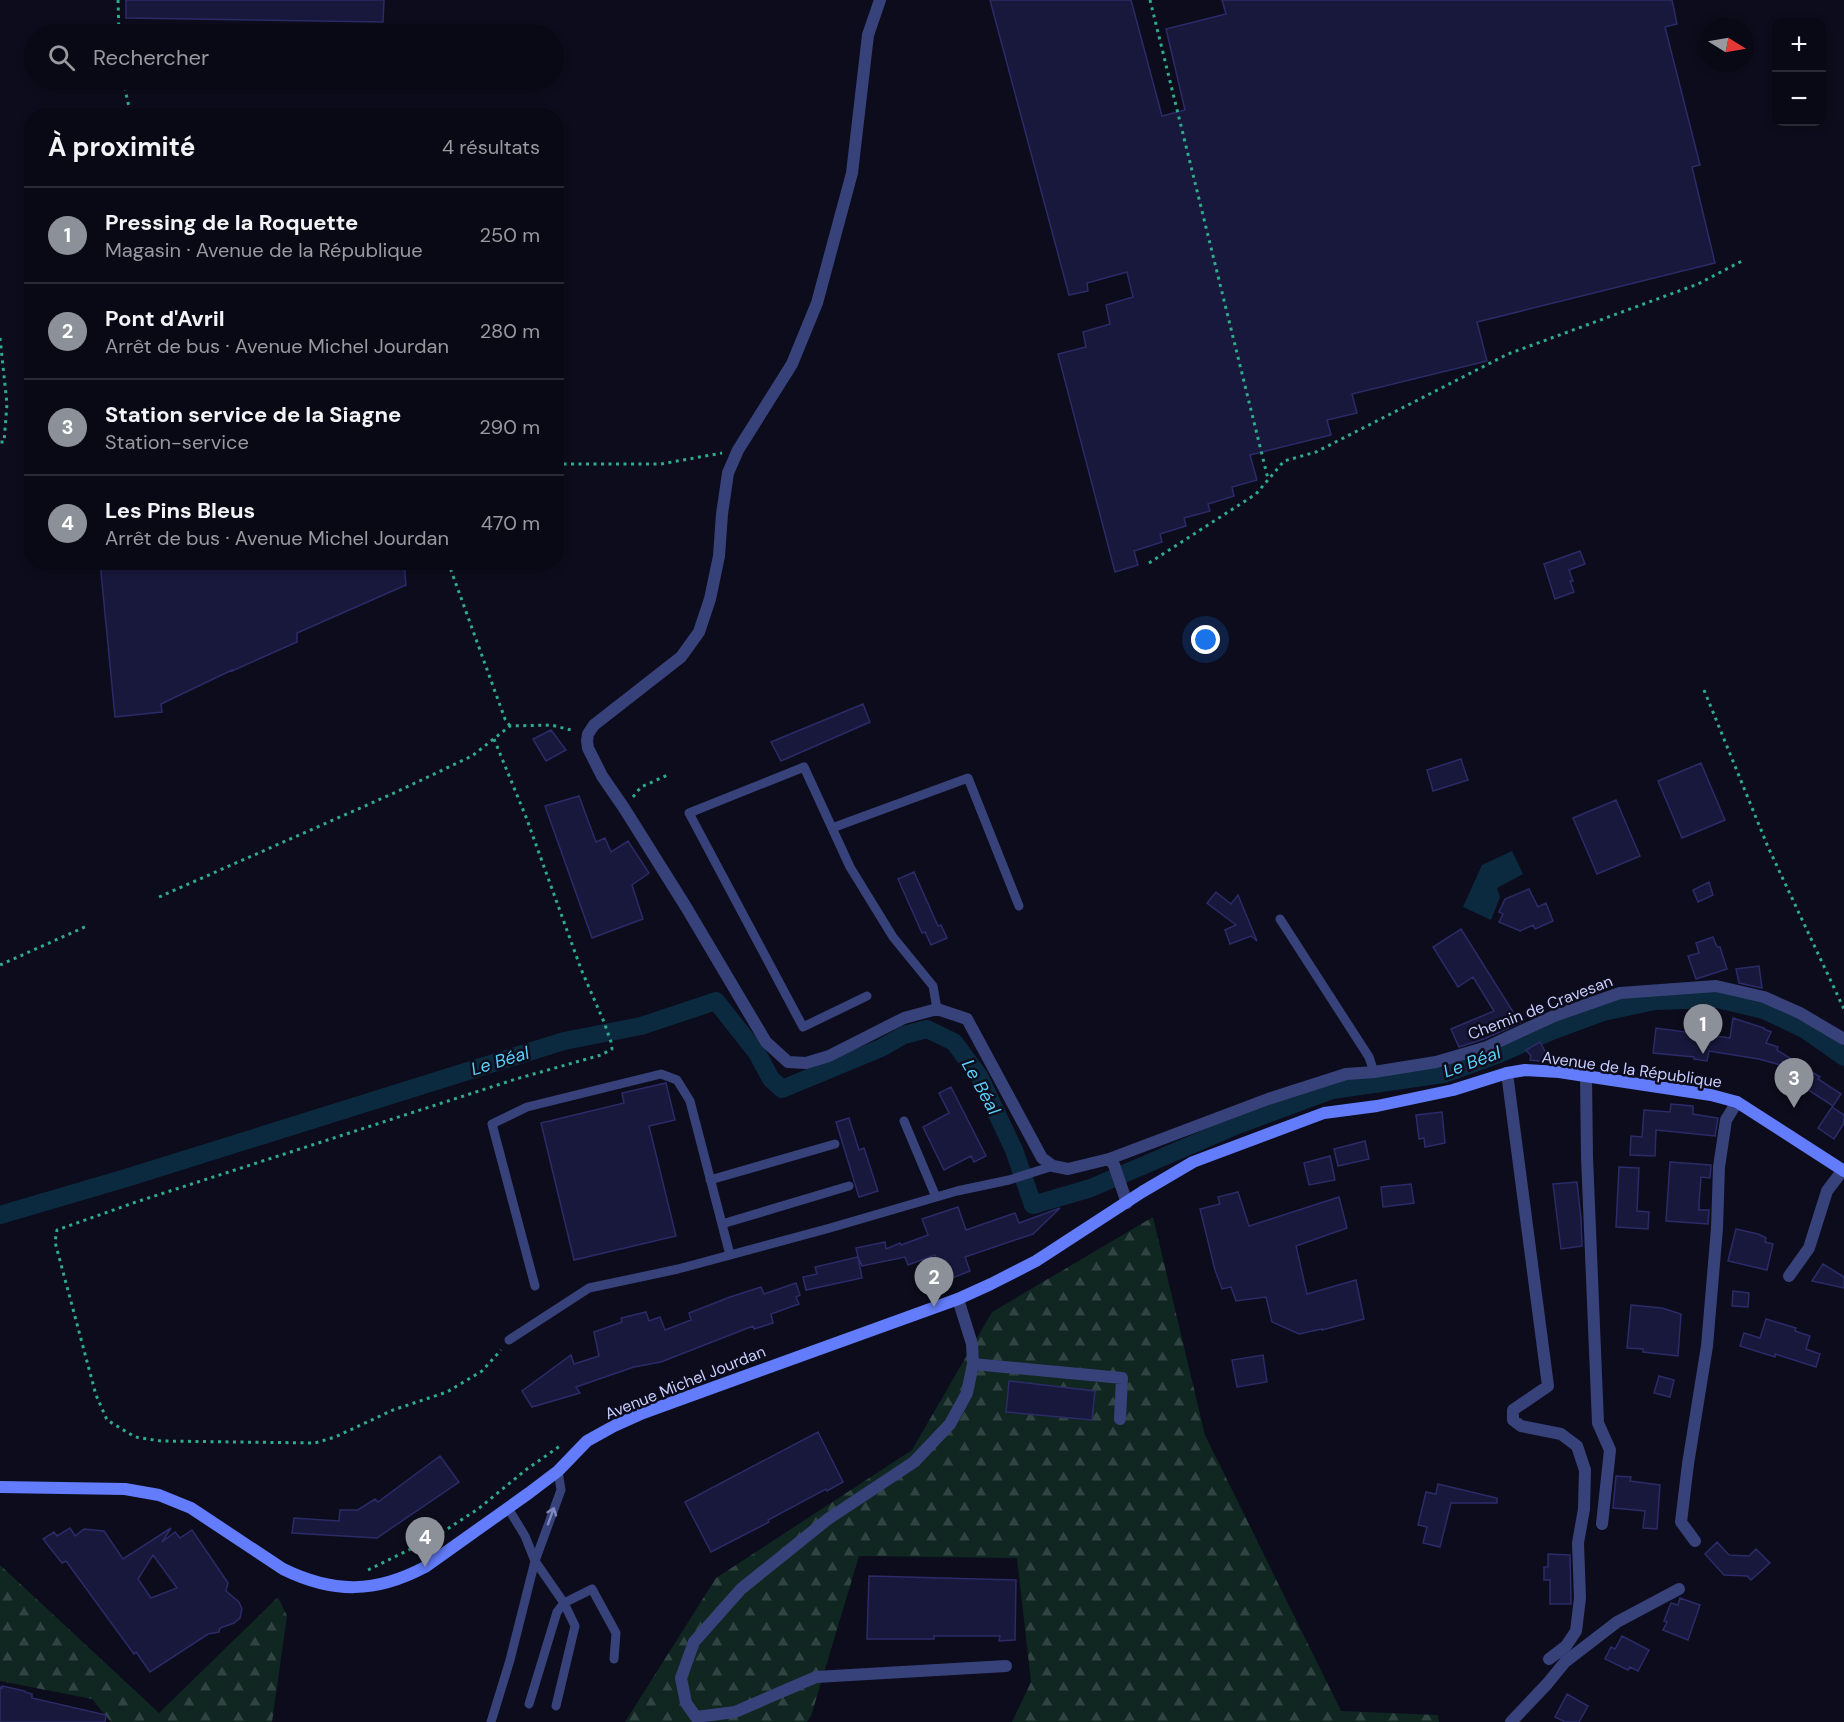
<!DOCTYPE html>
<html lang="fr">
<meta charset="utf-8">
<style>
:root{--surface:#090915;--page:#171722;--text:#f1f3f6;--muted:#999aa0;--line:#292a34;--accent:#8c9099}
body{margin:0;font-family:"DM Sans",sans-serif;background:var(--page);color:var(--text)}
.controls{position:absolute;right:18px;top:18px;display:grid;overflow:hidden;border-radius:12px;box-shadow:0 3px 9px #0003}
.controls button{width:54px;height:54px;display:grid;place-items:center;padding:0;border:0;border-bottom:2px solid var(--line);background:var(--surface);color:var(--text);font:30px sans-serif}
.compass{position:absolute;left:1700px;top:18px;width:54px;height:54px;border-radius:50%;background:var(--surface);box-shadow:0 3px 9px #0003;rotate:101deg}
.you{position:absolute;left:1206px;top:640px;width:21px;height:21px;margin:-15px;border:4px solid #fff;border-radius:50%;background:#1a73e8;box-shadow:0 0 0 9px #1a73e833}
.badge{display:grid;place-items:center;width:39px;height:39px;border-radius:50%;background:var(--accent);color:#fff;font-size:20px;font-weight:700}
.pin{position:absolute;translate:-50% -50px;filter:drop-shadow(0 2px 3px #0008)}
.pin::after{content:'';position:absolute;top:32px;width:21px;height:18px;background:inherit;clip-path:polygon(0 0,100% 0,50% 100%)}
.list{margin:0;padding:0;list-style:none}
h2{display:flex;justify-content:space-between;align-items:center;height:78px;margin:0;padding:0 24px;font-size:26px}
h2 small{font-size:20px;font-weight:400;color:var(--muted)}
.list li{display:grid;grid-template-columns:39px 1fr auto;gap:18px;align-items:center;box-sizing:border-box;height:96px;padding:0 24px;border-top:2px solid var(--line)}
.list b{display:block;font-size:22px;white-space:nowrap}
.list p{margin:0;font-size:20px;white-space:nowrap;color:var(--muted)}
.list em{font-size:20px;font-style:normal;color:var(--muted)}
.icon{flex:none;width:33px;height:33px;fill:none;stroke:currentColor;stroke-width:2;stroke-linecap:round;stroke-linejoin:round}
.map{position:relative;flex:none;width:1844px;height:1722px;overflow:hidden}
.search{position:absolute;background:var(--surface);box-shadow:0 3px 9px #0003;left:24px;top:24px;width:540px;height:66px;display:flex;align-items:center;gap:15px;box-sizing:border-box;padding:0 21px;border-radius:33px;color:var(--muted);font-size:22px}
.panel{position:absolute;background:var(--surface);box-shadow:0 3px 9px #0003;left:24px;top:108px;width:540px;height:462px;border-radius:24px}
.map>svg:first-child{display:block}
.forest{fill:url(#forest-firs)}
.water{fill:#0c2a3f}
.lines{fill:none;stroke-linecap:round;stroke-linejoin:round}
.canal{stroke:#0c2a3f;stroke-width:18}
.building{fill:#18183d;stroke:#2b2b68;stroke-width:1.5;fill-rule:evenodd}
.path{stroke:#2fab8b;stroke-width:3;stroke-dasharray:3 4.5;stroke-linecap:butt}
.service{stroke:#38427a;stroke-width:9}
.minor{stroke:#38427a;stroke-width:12}
.secondary{stroke:#627cfb;stroke-width:12}
.oneway{stroke:#8088bc}
.labels{text-anchor:middle;stroke-width:5;stroke-linejoin:round;paint-order:stroke}
.street-label{font-size:16px;fill:#c8cdfe;stroke:#0c0c1c}
.water-label{font-size:18px;font-style:italic;fill:#59d0fb;stroke:#0c0c1c}
</style>
<div class="map">
<svg width="1844" height="1722" viewBox="0 0 1844 1722">
<defs>
<pattern id="forest-firs" width="22" height="20" patternUnits="userSpaceOnUse" patternTransform="scale(1.5)"><rect width="22" height="20" fill="#0f2621"/><path d="M5 1l3.5 6h-7zM16 11l3.5 6h-7z" fill="#304442"/></pattern>
</defs>
<rect width="100%" height="100%" fill="#0c0c1c"/>
<path class="forest" d="M1153,1217L1205,1435L1341,1711L1438,1715L1439,1722H1012L1031,1682L1017,1558L859,1556L811,1716L807,1722H625L716,1578L912,1450L992,1312Z
M0,1565L159,1713L278,1597L287,1616L272,1722H111L92,1699L0,1681Z"/>
<path class="water" d="M1512,851L1523,874L1497,888L1500,897L1491,920L1463,907L1482,865Z"/>
<g class="lines">
<path class="canal" d="M0,1215L126,1178L564,1041L641,1026L716,1001L757,1053L771,1079L782,1089L881,1048L904,1035L927,1029L954,1042L979,1076L1014,1150L1033,1205L1091,1188L1235,1126L1332,1090L1444,1074L1499,1054L1554,1030L1603,1012L1655,1001L1717,999L1764,1010L1804,1029L1844,1057"/>
</g>
<path class="building" d="M126,0H384L383,22L126,18Z
M990,0H1131L1162,116L1185,110L1166,29L1226,14L1222,0H1672L1677,24L1665,27L1700,165L1692,167L1715,263L1477,322L1487,361L1352,394L1357,413L1327,420L1331,435L1250,455L1257,480L1232,487L1234,496L1208,504L1210,511L1184,518L1186,526L1160,534L1162,542L1134,551L1138,565L1115,572L1058,354L1086,347L1083,332L1110,324L1106,305L1133,297L1127,272L1087,283L1088,291L1069,295Z
M1580,551L1585,564L1569,570L1573,581H1570L1574,592L1555,599L1544,564Z
M100,562H404L406,585L297,633V642L232,671V670L161,704L162,712L115,717Z
M863,704L870,722L781,761L771,742Z
M551,730L566,750L546,761L533,739Z
M1461,759L1468,780L1433,791L1427,770Z
M1701,763L1725,820L1682,838L1658,781Z
M579,796L596,842L605,838L611,852L628,841L649,873L632,885L643,919L592,938L545,806Z
M1616,800L1640,856L1597,874L1573,818Z
M914,872L938,926L941,925L947,938L931,945L925,932L922,933L898,879Z
M1709,882L1713,895L1698,902L1693,890Z
M1529,889L1538,907L1546,903L1553,921L1535,929L1533,925L1520,931L1499,922L1503,914L1499,912L1505,899Z
M1216,892L1231,904L1238,895L1257,941L1251,936L1230,944L1225,930L1236,925L1207,903Z
M1461,929L1520,1023L1484,1039L1459,1047L1451,1029L1494,1011L1473,977L1458,987L1433,947Z
M1713,937L1717,947H1720L1727,969L1696,979L1688,956L1699,953L1696,943Z
M1759,966L1762,988L1739,983L1736,969Z
M1733,1018L1764,1028V1029L1771,1032L1766,1043L1778,1047L1777,1050L1820,1077L1818,1079L1841,1094L1833,1106L1793,1080L1791,1082L1779,1074L1784,1066L1759,1059L1709,1051L1707,1061L1694,1059V1057L1653,1053L1656,1028L1730,1038Z
M1540,1042L1551,1062L1530,1060L1531,1056L1526,1050Z
M666,1083L675,1120L649,1126L676,1236L574,1260L541,1123L624,1103L622,1093Z
M951,1087L986,1156L974,1162L971,1156L944,1170L923,1127L949,1113L939,1093Z
M1671,1104L1693,1106V1114L1718,1118L1715,1136L1656,1130L1655,1156L1630,1155L1631,1136L1642,1137L1644,1110L1670,1112Z
M1832,1107L1844,1115V1123L1834,1139L1818,1128Z
M1442,1112L1445,1143L1425,1147L1424,1138L1419,1139L1416,1115Z
M849,1118L859,1150L864,1148L878,1191L859,1197L836,1122Z
M1365,1141L1369,1159L1338,1166L1334,1149Z
M1330,1156L1335,1180L1309,1185L1304,1163Z
M1670,1162L1711,1165L1710,1178L1701,1177L1699,1203V1210H1709L1708,1224L1666,1221Z
M1619,1167L1639,1168L1637,1211L1649,1212L1648,1229L1616,1227Z
M1577,1182L1581,1219L1582,1246L1561,1249L1553,1184Z
M1411,1184L1414,1203L1383,1207L1381,1187Z
M1238,1192L1249,1226L1339,1197L1347,1228L1296,1246L1307,1294L1356,1280L1364,1319L1322,1330V1329L1299,1334L1272,1322L1266,1297L1236,1301L1231,1287L1222,1289L1215,1270L1200,1209L1220,1204L1218,1197Z
M958,1207L966,1230L1015,1213L1019,1223L1060,1208L1033,1234L965,1257L970,1271L944,1281L935,1255L908,1265L905,1257L862,1266L858,1257L862,1278L806,1290L803,1277L817,1274L815,1267L858,1257L856,1248L885,1242L886,1249L900,1243L901,1245L928,1235L922,1219Z
M1736,1229L1758,1234L1766,1238L1765,1242L1773,1244L1767,1270L1728,1261Z
M1823,1264L1844,1277V1288L1812,1281Z
M796,1283L800,1295L796,1297L799,1304L771,1314L773,1323L754,1329L753,1326L661,1362L634,1367L576,1387L580,1393L532,1407L522,1391L571,1355L574,1364L599,1356L594,1332L622,1322L621,1318L646,1312L649,1321L660,1317L665,1330L691,1320L689,1313L730,1297L761,1287L764,1294Z
M1733,1291L1749,1293L1748,1307L1732,1306Z
M1631,1305L1662,1308L1681,1314L1678,1356L1643,1352V1349L1627,1348Z
M1766,1319L1796,1328L1795,1331L1810,1336L1806,1349L1820,1354L1816,1367L1775,1354V1357L1740,1346L1744,1333L1760,1338Z
M1263,1355L1267,1382L1237,1387L1232,1360Z
M1659,1376L1674,1380L1670,1397L1654,1393Z
M1009,1381L1095,1391L1092,1420L1006,1412Z
M818,1432L843,1482L827,1491L826,1489L768,1520L769,1522L711,1552L685,1502Z
M440,1456L459,1482L377,1538L292,1533L294,1518L339,1521L340,1510H358L375,1499L378,1502Z
M1616,1476L1631,1477L1630,1481L1660,1485L1657,1529L1643,1528L1645,1511L1613,1508Z
M1438,1484L1497,1498V1503H1451L1440,1547L1423,1543L1427,1527L1418,1525L1426,1492L1436,1494Z
M70,1528L75,1536L84,1529L104,1531L123,1559L171,1528L162,1542L175,1532L180,1538L192,1530L228,1583L226,1591L239,1602L242,1609L240,1618L234,1623L220,1628L219,1632L208,1634L150,1672L136,1652L134,1654L66,1561L62,1563L43,1539L54,1532L57,1536ZM153,1555L177,1588L151,1598L138,1579Z
M1717,1542L1729,1555L1749,1556L1756,1549L1770,1563L1751,1580L1747,1576L1724,1575L1705,1554Z
M1548,1554L1570,1555L1571,1604H1550V1580H1544V1567H1548Z
M869,1576L1016,1580L1015,1640L999,1641L1000,1636H934V1639H867Z
M1680,1598L1700,1605L1688,1640L1663,1630L1667,1622L1664,1621L1671,1603L1678,1605Z
M1622,1636L1649,1650L1638,1671L1630,1667L1628,1670L1605,1659L1611,1647L1615,1649Z
M2,1686L25,1691V1692L32,1694V1698L106,1715L105,1722H0V1687L2,1688Z
M1567,1694L1588,1706L1579,1722H1565L1555,1717Z"/>
<g class="lines">
<path class="path" d="M118,0L119,34
M1150,0L1268,479
M123,80L131,116
M0,338L7,404L4,442H0
M556,464H661L722,453
M448,562L505,719L510,726
M1149,563L1256,494L1284,461L1316,452L1508,354L1698,284L1742,261
M1704,690L1768,847L1844,1009
M494,739L526,817L581,969L604,1022L611,1042L612,1049L601,1055L516,1079L133,1203L57,1230L55,1242L96,1395L107,1420L135,1437L161,1441L315,1443L335,1437L393,1410L447,1392L482,1371L501,1350
M633,797L641,787L670,774
M159,897L392,794L472,756L510,726L551,725L575,731
M0,965L87,926
M368,1570L435,1537L478,1509L527,1469L560,1446"/>
<path class="service" d="M832,828L968,778L1019,906
M1280,919L1369,1057L1374,1072
M867,996L803,1027L689,813L804,767L850,867L893,937L933,986L937,1009
M904,1121L936,1197
M710,1180L835,1144
M722,1224L849,1186
M535,1286L492,1124L527,1107L661,1074L677,1080L690,1101L730,1255
M509,1340L589,1288L678,1269L830,1228L957,1191L1009,1180L1053,1166
M508,1508L525,1536L535,1561L564,1603L575,1626L556,1706
M529,1704L557,1612L564,1603L592,1589L616,1633L614,1659
M491,1722L510,1660L535,1561L561,1490L558,1471"/>
<path class="minor" d="M880,0L868,35L852,173L817,303L792,364L738,450L728,473L722,514L719,556L710,599L699,632L681,657L594,725L588,734L587,741L588,748L602,776L624,808L686,907L766,1042L788,1062L806,1063L829,1056L904,1018L937,1009L967,1019L1042,1158L1053,1166L1068,1169L1109,1159L1268,1099L1346,1074L1374,1072L1436,1062L1487,1047L1554,1016L1620,993L1716,986L1764,997L1800,1013L1844,1039
M1507,1073L1548,1386L1513,1410V1420L1521,1426L1561,1434L1577,1446L1585,1470L1584,1509L1578,1543L1580,1598L1576,1631L1566,1646L1549,1659
M1586,1076L1587,1157L1598,1423L1610,1450L1602,1524
M1109,1159L1114,1165L1127,1203
M1789,1276L1809,1248L1827,1191L1843,1170
M958,1299L972,1344L973,1364L967,1393L950,1424L914,1462L828,1519L741,1589L694,1642L681,1678L686,1703L696,1717L735,1712L816,1677L1006,1666
M973,1364L1122,1378L1120,1419
M1695,1541L1681,1522L1688,1464L1707,1346L1717,1228L1719,1167L1726,1120L1737,1102
M1511,1722L1547,1684L1565,1662L1617,1622L1679,1589"/>
<path class="secondary" d="M0,1487L125,1489L159,1495L191,1508L283,1569C334,1594 376,1593 425,1567L529,1493L558,1471L587,1441L614,1426L643,1413L958,1299L991,1284L1036,1261L1142,1192L1193,1162L1324,1113L1377,1106L1453,1090L1507,1073L1525,1070L1559,1072L1711,1095L1737,1102L1844,1171"/>
</g>
<defs><path id="oneway-shaft" d="M-6 0H5M1.5-3L5.5 0L1.5 3" fill="none" stroke-width="1.6" stroke-linecap="round" stroke-linejoin="round" transform="scale(1.5)"/></defs>
<use class="oneway" href="#oneway-shaft" transform="translate(551 1516) rotate(-70)"/>
<g class="labels">
<g class="street-label">
<text transform="translate(1540 1007) rotate(-21)" y="6">Chemin de Cravesan</text>
<text transform="translate(1632 1069) rotate(8)" y="6">Avenue de la République</text>
<text transform="translate(685 1382) rotate(-22)" y="6">Avenue Michel Jourdan</text>
</g>
<g class="water-label">
<text transform="translate(500 1061) rotate(-17)" y="6">Le Béal</text>
<text transform="translate(1472 1062) rotate(-20)" y="6">Le Béal</text>
<text transform="translate(981 1087) rotate(61)" y="6">Le Béal</text>
</g>
</g>
</svg>
<div class="controls">
<button>+</button>
<button>−</button>
</div>
<svg class="compass" viewBox="-18 -18 36 36"><path d="M0-13l5 13h-10z" fill="#e53935"/><path d="M0 13l5-13h-10z" fill="#999aa0"/></svg>
<div class="you"></div>
<div class="pin badge" style="left:1703px;top:1054px">1</div>
<div class="pin badge" style="left:934px;top:1307px">2</div>
<div class="pin badge" style="left:1794px;top:1108px">3</div>
<div class="pin badge" style="left:425px;top:1567px">4</div>
<div class="search"><svg class="icon" aria-label="search" viewBox="0 0 24 24"><circle cx="10" cy="10" r="6"/><path d="M15 15l6 6"/></svg>Rechercher</div>
<section class="panel">
<h2>À proximité<small>4 résultats</small></h2>
<ul class="list">
<li><span class="badge">1</span><div><b>Pressing de la Roquette</b><p>Magasin · Avenue de la République</p></div><em>250 m</em></li>
<li><span class="badge">2</span><div><b>Pont d'Avril</b><p>Arrêt de bus · Avenue Michel Jourdan</p></div><em>280 m</em></li>
<li><span class="badge">3</span><div><b>Station service de la Siagne</b><p>Station-service</p></div><em>290 m</em></li>
<li><span class="badge">4</span><div><b>Les Pins Bleus</b><p>Arrêt de bus · Avenue Michel Jourdan</p></div><em>470 m</em></li>
</ul>
</section>
</div>
